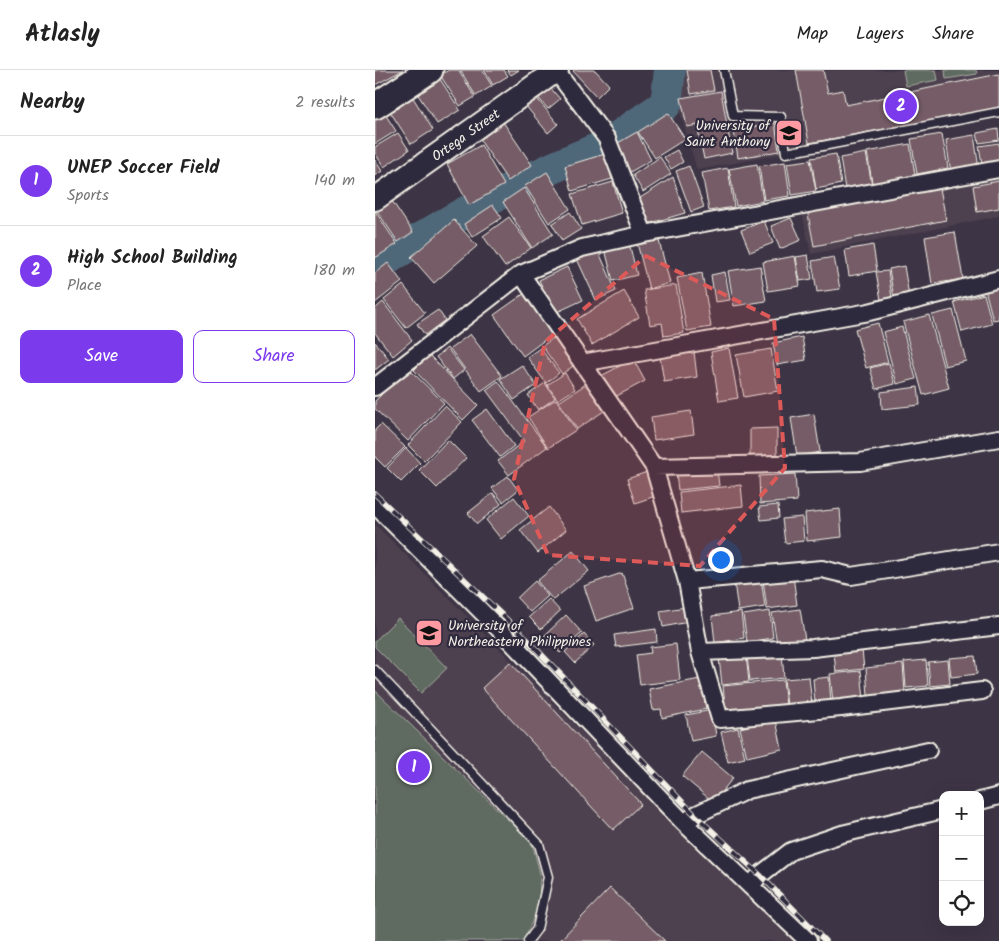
<!DOCTYPE html>
<meta charset="utf-8">
<style>
:root{--surface:#fff;--page:#f6f6f6;--text:#222;--muted:#767676;--line:#e0e0e0;--accent:#7c3aed}
body{margin:0;font-family:Kalam,sans-serif;background:var(--page);color:var(--text)}
.controls{position:absolute;right:15px;bottom:15px;display:grid;overflow:hidden;border-radius:10px;box-shadow:0 5px 20px #0002}
.controls button{width:45px;height:45px;display:grid;place-items:center;padding:0;border:0;border-bottom:1px solid var(--line);background:var(--surface);color:var(--text);font:25px sans-serif}
.you{position:absolute;left:345px;top:489px;width:18px;height:18px;margin:-12px;border:4px solid #fff;border-radius:50%;background:#1a73e8;box-shadow:0 0 0 8px #1a73e833}
.badge{display:grid;place-items:center;width:32px;height:32px;border-radius:50%;background:var(--accent);color:#fff;font-size:16px;font-weight:700}
.pin{position:absolute;translate:-50% -50%;border:2px solid #fff;box-shadow:0 1px 5px #0006}
.list{margin:0;padding:0;list-style:none}
h2{display:flex;justify-content:space-between;align-items:center;height:65px;margin:0;padding:0 20px;font-size:21px}
h2 small{font-size:16px;font-weight:400;color:var(--muted)}
.list li{display:grid;grid-template-columns:32px 1fr auto;gap:15px;align-items:center;box-sizing:border-box;height:90px;padding:0 20px;border-top:1px solid var(--line)}
.list b{display:block;font-size:19px;white-space:nowrap}
.list p{margin:0;font-size:16px;white-space:nowrap;color:var(--muted)}
.list em{font-size:16px;font-style:normal;color:var(--muted)}
.actions{display:flex;gap:10px;padding:15px 20px}
.actions a{flex:1;padding:11px 0;border:1px solid var(--accent);border-radius:10px;text-align:center;font-size:18px;color:var(--accent)}
.actions .main{background:var(--accent);color:#fff}
.icon{flex:none;width:28px;height:28px;fill:none;stroke:currentColor;stroke-width:2;stroke-linecap:round;stroke-linejoin:round}
.map{position:relative;flex:none;width:624px;height:871px;overflow:hidden}
header{display:flex;align-items:center;gap:30px;box-sizing:border-box;height:70px;padding:0 25px;background:var(--surface);border-bottom:1px solid var(--line)}
header strong{font-size:24px}
nav{display:flex;gap:28px;margin-inline-start:auto;font-size:18px}
main{display:flex}
aside{flex:1;background:var(--surface)}
.map>svg:first-child{display:block}
.built{fill:#4e404f}
.green{fill:#5e6a60;stroke:#a9aea4}
.lines{fill:none;stroke-linecap:round;stroke-linejoin:round}
.river{stroke:#4f6779;stroke-width:32}
.building{fill:#745c66;stroke:#f4f1e8}
.lane-casing{stroke:#f4f1e8;stroke-width:11}
.street-casing{stroke:#f4f1e8;stroke-width:20}
.secondary-casing{stroke:#f4f1e8;stroke-width:26}
.primary-casing{stroke:#f4f1e8;stroke-width:29}
.lane{stroke:#2f2a3d;stroke-width:8}
.street{stroke:#2f2a3d;stroke-width:16}
.secondary{stroke:#2f2a3d;stroke-width:22}
.primary{stroke:#2f2a3d;stroke-width:25}
.rail-casing{stroke:#f4f1e8;stroke-width:5.5}
.rail{stroke:#2f2a3d;stroke-width:4;stroke-dasharray:11;stroke-linecap:butt}
.marked{fill:#de5a58;fill-opacity:0.2;stroke:#de5a58;stroke-width:4;stroke-dasharray:10 6;stroke-linejoin:round}
.labels{text-anchor:middle;stroke-width:4.5;stroke-linejoin:round;paint-order:stroke}
.poi-label{font-size:14px;fill:#f4f1e8;stroke:#2f2a3d;text-anchor:end}
.street-label{font-size:14px;fill:#f4f1e8;stroke:#2f2a3d}
</style>
<header>
<strong>Atlasly</strong>
<nav><a>Map</a><a>Layers</a><a>Share</a></nav>
</header>
<main>
<aside>
<h2>Nearby<small>2 results</small></h2>
<ul class="list">
<li><span class="badge">1</span><div><b>UNEP Soccer Field</b><p>Sports</p></div><em>140 m</em></li>
<li><span class="badge">2</span><div><b>High School Building</b><p>Place</p></div><em>180 m</em></li>
</ul>
<div class="actions"><a class="main">Save</a><a>Share</a></div>
</aside>
<div class="map">
<svg width="624" height="871" viewBox="0 0 624 871">
<rect width="100%" height="100%" fill="#3d3445"/>
<filter id="ink" filterUnits="userSpaceOnUse"><feTurbulence type="fractalNoise" baseFrequency=".02" numOctaves="2"/><feDisplacementMap in="SourceGraphic" scale="10" xChannelSelector="R" yChannelSelector="G"/><feConvolveMatrix kernelMatrix="1 2 1 2 8 2 1 2 1" color-interpolation-filters="sRGB"/></filter>
<g filter="url(#ink)">
<path class="built" d="M302,0H624V43L322,100L302,31Z
M624,102V146L436,184L426,138Z
M0,454L217,672L423,871H0Z"/>
<path class="green" d="M528,0H561L563,10L531,16Z
M570,0H601L602,4L571,9Z
M23,548L72,598L46,623L0,577V571Z
M0,620L157,773L165,803L164,837L148,871H0Z"/>
<g class="lines">
<path class="river" d="M240,69L291,34L295,0
M0,197C72,150 144,110 224,78"/>
</g>
<path class="building" d="M0,0H28L0,15Z
M74,0H83L100,27L85,36L65,5Z
M85,0H107L117,16L101,26Z
M109,0H129L133,6L118,15Z
M132,0H144L136,5Z
M199,0H220L234,15L222,27L198,1Z
M312,0H335L339,20L316,24Z
M421,0H448L453,23L468,20L471,35L624,4V38L434,73Z
M61,3L85,40L62,54L38,17Z
M172,14L185,29L173,39L160,24Z
M346,21L357,83L329,89L322,55L312,57L306,28Z
M37,26L58,60L36,74L14,40Z
M160,26L183,54L173,63L150,35Z
M293,43L310,69L280,88L263,62Z
M10,44L21,61L0,74V50Z
M124,46L157,95L133,111L100,63Z
M400,53L404,81L363,88L359,60Z
M623,59L624,70L604,73L602,63Z
M262,62L276,90L255,102L241,74Z
M23,63L34,80L9,97L0,83V77Z
M567,64L573,98L542,104L536,69Z
M599,65L604,99L576,103L571,70Z
M624,73V97L608,100L604,76Z
M535,74L541,111L498,118L492,82Z
M106,75L129,115L94,135L72,94Z
M302,80L308,92L296,99L289,87Z
M491,83L497,115L470,119L465,88Z
M230,84L237,109L197,121L190,96Z
M461,84L466,114L441,119L436,88Z
M285,87L296,104L268,122L258,105Z
M0,90L7,101L0,106Z
M435,90L441,121L417,125L412,93Z
M410,92L415,126L389,130L384,96Z
M382,94L388,131L361,136L354,99Z
M314,96L329,137L316,142L301,101Z
M353,98L359,137L334,141L327,103Z
M172,102L195,139L174,153L150,116Z
M298,107L310,143L269,155L262,130Z
M624,111V138L602,142L598,116Z
M238,112L247,143L207,155L197,124Z
M564,113L571,150L439,176L432,139Z
M149,118L178,164L157,178L128,132Z
M13,125L38,162L23,172L0,138Z
M118,135L127,148L97,167L89,154Z
M0,141L22,174L0,188Z
M195,142L206,159L187,171L177,154Z
M134,147L156,178L130,197L108,166Z
M416,148L426,170L405,179L396,156Z
M79,150L102,176L59,213L36,187Z
M389,151L398,173L375,182L366,160Z
M580,162L588,209L557,214L550,167Z
M282,163L295,213L274,219L261,169Z
M253,169L262,205L238,211L229,175Z
M498,175L502,201L474,206L470,180Z
M223,180L241,221L221,230L202,189Z
M433,185L437,209L425,211L421,187Z
M420,186L425,216L393,221L388,192Z
M459,187L465,219L442,222L437,191Z
M13,193L27,212L0,233V203Z
M385,196L391,231L359,236L353,201Z
M529,196L534,226L519,228L514,199Z
M192,197L208,230L180,243L164,210Z
M513,201L517,228L506,230L501,202Z
M350,202L355,230L340,232L336,205Z
M327,203L336,257L312,261L302,208Z
M28,215L50,243L31,258L9,230Z
M301,215L309,263L289,266L287,253L275,255L269,220Z
M624,215V249L618,250L610,219Z
M249,221L264,247L217,275L202,249Z
M150,223L179,263L148,286L119,245Z
M609,224L617,254L587,262L579,232Z
M8,232L37,270L18,286L0,263V239Z
M63,240L70,250L50,265L42,254Z
M578,240L591,291L570,296L557,245Z
M554,245L574,318L548,325L528,252Z
M503,253L513,292L491,298L480,259Z
M527,257L541,309L522,314L508,262Z
M95,264L127,306L106,321L75,279Z
M181,266L201,294L187,304L167,276Z
M427,267L431,290L402,295L398,273Z
M0,272L14,289L0,300Z
M72,278L89,300L78,309L61,287Z
M165,278L184,303L171,313L152,287Z
M354,278L363,328L344,331L336,282Z
M396,279L403,321L369,327L361,285Z
M319,282L322,307L289,312L285,287Z
M54,285L103,335L88,350L39,300Z
M258,289L270,311L238,328L226,306Z
M514,293L520,314L501,319L495,298Z
M147,295L161,315L139,330L125,309Z
M33,298L69,333L33,371L0,339V331Z
M190,303L200,319L183,330L172,315Z
M123,311L172,377L134,405L123,391L149,371L111,320Z
M214,312L232,339L202,359L184,332Z
M170,313L180,328L163,340L153,325Z
M543,317L545,335L507,339L506,322Z
M181,329L201,360L173,378L153,347Z
M70,336L87,352L49,391L33,375Z
M112,339L139,376L125,387L97,350Z
M316,341L319,364L279,370L276,347Z
M439,344L445,382L422,386L416,348Z
M6,354L30,377L10,397L0,387V360Z
M402,358V387H375V359Z
M73,370L91,388L62,418L44,400Z
M31,378L45,393L26,412L12,398Z
M342,399L344,416L303,420L301,404Z
M275,401L283,425L260,433L252,409Z
M420,404L422,431L385,434L384,406Z
M133,406L143,420L128,432L117,418Z
M366,415L368,436L306,443L304,422Z
M118,423L126,434L102,454L93,443Z
M139,427L154,446L126,469L111,450Z
M403,435L404,448L386,450L384,437Z
M174,437L191,460L163,483L145,460Z
M465,439L467,467L432,471L430,443Z
M427,447L429,471L410,473L407,449Z
M198,481L214,501L178,530L162,511Z
M247,503L259,538L221,551L209,516Z
M418,506L422,535L392,539L388,510Z
M386,508L390,537L363,541L359,512Z
M160,511L173,526L155,542L142,528Z
M174,529L185,541L166,559L154,547Z
M311,537L313,552L288,557L285,541Z
M425,539L430,570L402,574L397,543Z
M395,541L398,568L372,572L368,545Z
M366,542L369,568L340,573L337,546Z
M191,545L207,563L185,583L169,566Z
M281,559L282,572L241,577L239,565Z
M209,564L219,575L200,593L190,582Z
M301,574L305,610L265,615L261,585L276,583L275,577Z
M487,580L489,599L461,602L459,583Z
M407,583L409,608L375,611L372,587Z
M371,585L374,612L347,615L344,588Z
M600,586L602,604L576,607L574,588Z
M551,590L553,616L531,618L529,592Z
M573,590L575,614L555,616L553,592Z
M135,592L266,734L238,760L107,618Z
M528,594L530,623L493,626L491,598Z
M486,601L489,629L458,632L455,604Z
M434,607L437,634L412,636L409,609Z
M454,607L456,632L440,633L438,609Z
M325,609L331,639L287,648L286,639L278,640L274,619Z
M408,610L411,635L351,642L348,616Z
M337,640L341,666L316,671L311,645Z
M401,650L407,679L372,687L365,658Z
M363,658L370,688L353,692L346,662Z
M327,682L358,708L338,732L307,706Z
M235,818L290,871H184Z"/>
<g class="lines">
<g class="lane-casing">
<path id="lane" d="M349,0L358,46L406,47L411,83L624,42
M0,600L164,774L173,807L162,859L153,871"/>
</g>
<g class="street-casing">
<path id="street" d="M181,1L232,69L269,164
M146,204L279,397L312,511L325,582L345,649L466,638L607,621
M207,293L494,242L624,209
M0,317L146,204L207,178L269,164L624,99
M279,397L485,392L624,368
M0,435L124,559L309,753L433,871
M312,511L447,499L476,506L624,482
M325,582L438,578L624,556
M605,731L624,726
M309,753L320,745L372,720L553,680
M375,816L385,805L416,781L467,764L568,740"/>
</g>
<g class="secondary-casing">
<g id="secondary">
<path id="s1" d="M0,129L182,0"/>
</g>
</g>
<g class="primary-casing">
<path id="primary" d="M0,36L55,0"/>
</g>
<use href="#lane" class="lane"/>
<use href="#street" class="street"/>
<use href="#secondary" class="secondary"/>
<use href="#primary" class="primary"/>
<g class="rail-casing">
<path id="rail" d="M0,424L146,563L320,745L385,805L450,871"/>
</g>
<use href="#rail" class="rail"/>
</g>
</g>
<path class="marked" d="M271,186L399,249L410,398L325,496L173,485L139,409L170,272Z"/>
<defs>
<g id="university-square" transform="scale(1.4375)"><rect x="-9" y="-9" width="18" height="18" rx="4" fill="#ff9aa2" stroke="#2f2a3d"/><path d="M0-5L7-2L0 1L-7-2ZM-4 1L0 2.5L4 1V4Q0 6-4 4Z" fill="#111"/></g>
</defs>
<g fill-rule="evenodd">
<use href="#university-square" x="414" y="63"/>
<use href="#university-square" x="54" y="563"/>
</g>
<g class="labels">
<g class="poi-label">
<text x="395" y="60">University of<tspan x="395" dy="16">Saint Anthony</tspan></text>
<text x="73" y="560" text-anchor="start">University of<tspan x="73" dy="16">Northeastern Philippines</tspan></text>
</g>
<g class="street-label">
<text dy="5" stroke="none"><textPath href="#s1" startOffset="111">Ortega Street</textPath></text>
</g>
</g>
</svg>
<div class="controls">
<button>+</button>
<button>−</button>
<button><svg class="icon" aria-label="locate" viewBox="0 0 24 24"><circle cx="12" cy="12" r="6"/><path d="M12 2v4M12 18v4M2 12h4M18 12h4"/></svg></button>
</div>
<div class="you"></div>
<div class="pin badge" style="left:39px;top:697px">1</div>
<div class="pin badge" style="left:526px;top:36px">2</div>
</div>
</main>
